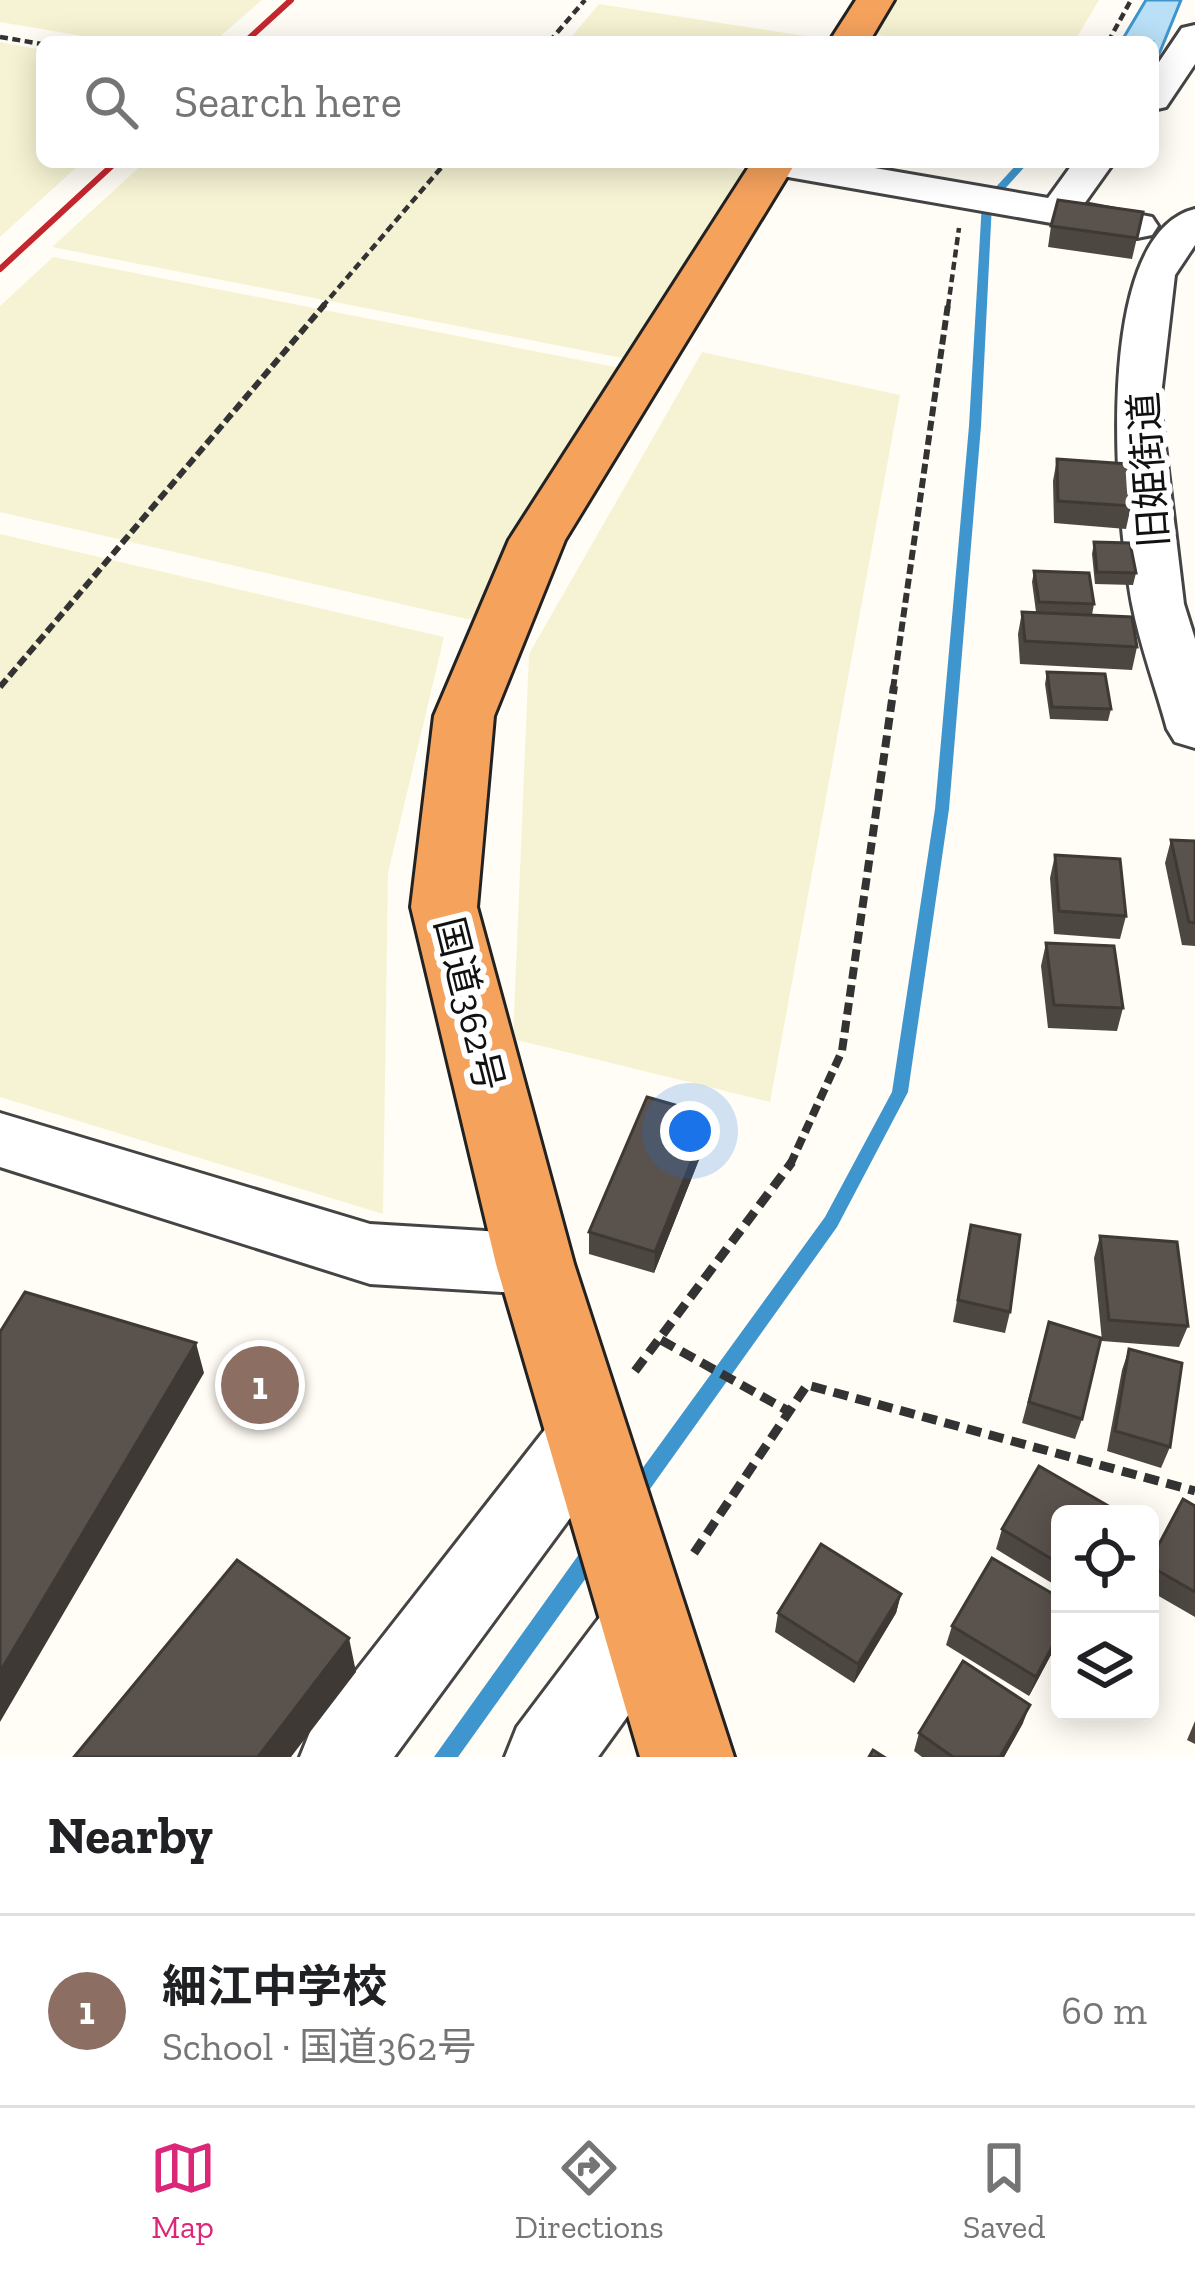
<!DOCTYPE html>
<meta charset="utf-8">
<style>
:root{--surface:#fff;--page:#f6f6f6;--text:#202124;--muted:#757577;--line:#e0e0e0;--accent:#db2777}
body{margin:0;font-family:"Zilla Slab","Noto Sans JP",serif;background:var(--page);color:var(--text)}
.controls{position:absolute;right:36px;bottom:36px;display:grid;overflow:hidden;border-radius:18px;box-shadow:0 6px 30px #0003}
.controls button{width:108px;height:108px;display:grid;place-items:center;padding:0;border:0;border-bottom:3px solid var(--line);background:var(--surface);color:var(--text);font:60px sans-serif}
.you{position:absolute;left:690px;top:1131px;width:42px;height:42px;margin:-30px;border:9px solid #fff;border-radius:50%;background:#1a73e8;box-shadow:0 0 0 18px #1a73e833}
.badge{display:grid;place-items:center;width:78px;height:78px;border-radius:50%;background:var(--accent);color:#fff;font-size:39px;font-weight:700}
.pin{position:absolute;translate:-50% -50%;border:6px solid #fff;box-shadow:0 3px 12px #0006}
.list{margin:0;padding:0;list-style:none}
h2{display:flex;justify-content:space-between;align-items:center;height:156px;margin:0;padding:0 48px;font-size:51px}
h2 small{font-size:39px;font-weight:400;color:var(--muted)}
.list li{display:grid;grid-template-columns:78px 1fr auto;gap:36px;align-items:center;box-sizing:border-box;height:192px;padding:0 48px;border-top:3px solid var(--line)}
.list b{display:block;font-size:45px;white-space:nowrap}
.list p{margin:0;font-size:39px;white-space:nowrap;color:var(--muted)}
.list em{font-size:39px;font-style:normal;color:var(--muted)}
.icon{flex:none;width:66px;height:66px;fill:none;stroke:currentColor;stroke-width:2;stroke-linecap:round;stroke-linejoin:round}
.map{position:relative;flex:none;width:1195px;height:1757px;overflow:hidden}
.search{position:absolute;background:var(--surface);box-shadow:0 6px 30px #0003;left:36px;right:36px;top:36px;height:132px;display:flex;align-items:center;gap:30px;box-sizing:border-box;padding:0 42px;border-radius:18px;color:var(--muted);font-size:45px}
.sheet{height:348px;background:var(--surface)}
nav{display:flex;justify-content:space-around;align-items:center;box-sizing:border-box;height:168px;border-top:3px solid var(--line);background:var(--surface);font-size:33px;color:var(--muted)}
nav a{display:grid;justify-items:center;gap:6px}
nav .on{color:var(--accent)}
.map>svg:first-child{display:block}
.farmland{fill:#f6f3d4}
.water{fill:#b9e0f7;stroke:#3f96cf;stroke-width:3}
.lines{fill:none;stroke-linecap:round;stroke-linejoin:round}
.stream{fill:#3f96cf;fill-rule:evenodd}
.minor-casing{stroke:#444;stroke-width:6}
.highway-casing{stroke:#222;stroke-width:6}
.path-far3{stroke:#333;stroke-width:4.5;stroke-dasharray:8 4.5;stroke-linecap:butt}
.path-far2{stroke:#333;stroke-width:6;stroke-dasharray:10 4.5;stroke-linecap:butt}
.path-far1{stroke:#333;stroke-width:8;stroke-dasharray:12 6;stroke-linecap:butt}
.path{stroke:#333;stroke-width:9;stroke-dasharray:15 8;stroke-linecap:butt}
.minor{fill:#fff;fill-rule:evenodd}
.highway{fill:#f5a25d;fill-rule:evenodd}
.rail{stroke:#c4262e;stroke-width:6}
.wall{fill:#4d4742}
.shaded-wall{fill:#3f3936}
.building{fill:#5a524d;stroke:#3f3936;stroke-width:3}
.labels{text-anchor:middle;stroke-width:12;stroke-linejoin:round;paint-order:stroke}
.street-label{font-size:39px;fill:#111;stroke:#fff}
</style>
<div class="map">
<svg width="1195" height="1757" viewBox="0 0 1195 1757">
<rect width="100%" height="100%" fill="#fffdf5"/>
<path class="farmland" d="M0,0H262L214,42H118L0,22Z
M896,0H1099L1074,42H923L872,34Z
M599,4L811,37L808,42H567Z
M0,42L42,50V162H82L0,237Z
M145,162H699L749,171L627,359L52,247Z
M53,257L631,370L471,620L0,512V306Z
M702,352L900,395L770,1102L513,1039L529,654Z
M0,534L444,637L388,873L383,1214L0,1097Z"/>
<path class="water" d="M1146,0H1181L1153,69V42H1121Z"/>
<g class="lines">
<path class="stream" d="M1019,162H1029L992,203L981,426L949,809L908,1092L837,1227L640,1503L633,1506L626,1503L623,1497L626,1491L825,1217L892,1092L935,809L969,426L982,202Z
M594,1541L601,1543L604,1550L601,1557L458,1757H434L587,1543Z"/>
<g class="minor-casing">
<path id="minor" d="M1195,25V64L1166,107L1153,110V71L1182,28Z
M751,162H840L1048,198L1074,162H1114L1084,204L1152,217L1158,226L1152,235L1137,238L771,174L757,170Z
M1195,209V245L1175,275L1160,404L1184,604L1195,639V748L1175,742L1167,729C1156,688 1140,646 1132,604C1117,522 1089,235 1195,209Z
M0,1113L370,1224L535,1234L560,1243L570,1264L560,1285L535,1294L370,1284L0,1167Z
M588,1399L615,1409L626,1433L615,1457L394,1757H300L312,1727L561,1409Z
M647,1582L676,1593L688,1621L676,1649L598,1757H505L517,1727L618,1593Z"/>
</g>
<g class="highway-casing">
<path id="highway" d="M856,0H894L869,42H829Z
M752,162H796L565,540L494,716L477,907L574,1264L734,1757H640L496,1264L411,907L434,716L509,540Z"/>
</g>
<path class="path-far3" d="M0,37L42,44
M549,42L585,0
M1108,42L1131,0
M322,307L446,162
M948,307L959,228"/>
<path class="path-far2" d="M0,687L325,304
M893,689L948,304"/>
<path class="path-far1" d="M790,1165L842,1051L894,686"/>
<path class="path" d="M661,1340L790,1412
M635,1371L792,1162
M694,1553L807,1385L1195,1491"/>
<use href="#minor" class="minor"/>
<use href="#highway" class="highway"/>
<path class="rail" d="M245,42L291,0
M0,269L116,162"/>
</g>
<path class="wall" d="M1143,212L1132,259L1048,247L1051,226Z
M1057,459L1131,506L1126,529L1054,523L1053,481Z
M1094,542L1136,573L1133,585L1095,584L1092,554Z
M1034,571L1094,604L1092,615L1137,647L1132,670L1020,664L1018,634L1022,612H1036L1032,582Z
M1047,672L1111,709L1108,721L1050,719L1045,684Z
M1171,840L1195,841V946L1182,945L1165,863Z
M1055,855L1126,916L1120,939L1054,934L1050,878Z
M1046,943L1123,1008L1117,1031L1048,1028L1041,966Z
M710,1115L708,1137L654,1273L589,1254V1232Z
M971,1225L1010,1312L1005,1333L953,1322Z
M1100,1236L1188,1326L1179,1347L1102,1341L1094,1258Z
M1043,1344L1082,1419L1075,1439L1022,1423Z
M1129,1349L1170,1447L1161,1468L1107,1451L1122,1370Z
M1195,1506V1617L1150,1591V1561Z
M1060,1514V1588L996,1549L1002,1529Z
M901,1594L896,1613L854,1683L775,1632L778,1613Z
M952,1626L1060,1638L1029,1696L946,1645Z
M1195,1721V1744L1187,1740Z
M1023,1723L1004,1757H922L914,1751L919,1733Z"/>
<path class="shaded-wall" d="M710,1115L708,1137L654,1273L655,1252Z
M196,1343L204,1373L0,1722V1672Z
M901,1594L896,1613L854,1683L858,1664Z
M1060,1632V1638L1029,1696L1036,1677Z
M349,1638L356,1672L291,1757H258Z
M1030,1705L1023,1723L1004,1757H1000Z"/>
<path class="building" d="M1058,200L1143,212L1137,238L1051,226Z
M1057,459L1128,464L1131,506L1058,501Z
M1094,542L1130,543L1136,573L1097,572Z
M1034,571L1089,573L1094,604L1039,602Z
M1022,612L1132,617L1137,647L1025,641Z
M1047,672L1105,674L1111,709L1052,707Z
M1171,840L1195,841V923L1189,922Z
M1055,855L1120,859L1126,916L1059,911Z
M1046,943L1114,946L1123,1008L1054,1005Z
M647,1097L710,1115L655,1252L589,1232Z
M971,1225L1020,1235L1010,1312L958,1300Z
M1100,1236L1177,1242L1188,1326L1109,1320Z
M25,1292L196,1343L0,1672V1332Z
M1049,1322L1101,1338L1082,1419L1029,1402Z
M1129,1349L1182,1363L1170,1447L1115,1431Z
M1039,1466L1119,1512L1118,1514H1060V1564L1002,1529Z
M1183,1499L1195,1506V1592L1150,1566V1561Z
M821,1544L901,1594L858,1664L778,1613Z
M992,1558L1060,1598V1632L1036,1677L952,1626Z
M237,1560L349,1638L258,1757H74Z
M963,1661L1030,1705L1000,1757H953L919,1733Z
M873,1750L884,1757H869Z"/>
<g class="labels">
<g class="street-label">
<text transform="translate(1148 470) rotate(-94)" y="14">旧姫街道</text>
<text transform="translate(470 1004) rotate(76)" y="14">国道362号</text>
</g>
</g>
</svg>
<div class="controls">
<button><svg class="icon" aria-label="locate" viewBox="0 0 24 24"><circle cx="12" cy="12" r="6"/><path d="M12 2v4M12 18v4M2 12h4M18 12h4"/></svg></button>
<button><svg class="icon" aria-label="layers" viewBox="0 0 24 24"><path d="M12 4l9 5-9 5-9-5zM3 14l9 5 9-5"/></svg></button>
</div>
<div class="you"></div>
<div class="pin badge" style="left:260px;top:1385px;background:#8d6e63">1</div>
<div class="search"><svg class="icon" aria-label="search" viewBox="0 0 24 24"><circle cx="10" cy="10" r="6"/><path d="M15 15l6 6"/></svg>Search here</div>
</div>
<section class="sheet">
<h2>Nearby<small></small></h2>
<ul class="list">
<li><span class="badge" style="background:#8d6e63">1</span><div><b>細江中学校</b><p>School · 国道362号</p></div><em>60 m</em></li>
</ul>
</section>
<nav>
<a class="on"><svg class="icon" aria-label="map" viewBox="0 0 24 24"><path d="M3 6l6-2 6 2 6-2v14l-6 2-6-2-6 2zM9 4v14M15 6v14"/></svg>Map</a>
<a><svg class="icon" aria-label="directions" viewBox="0 0 24 24"><path d="M12 3l9 9-9 9-9-9zM9 14v-3h6M13 9l2 2-2 2"/></svg>Directions</a>
<a><svg class="icon" aria-label="saved" viewBox="0 0 24 24"><path d="M7 4h10v16l-5-4-5 4z"/></svg>Saved</a>
</nav>
